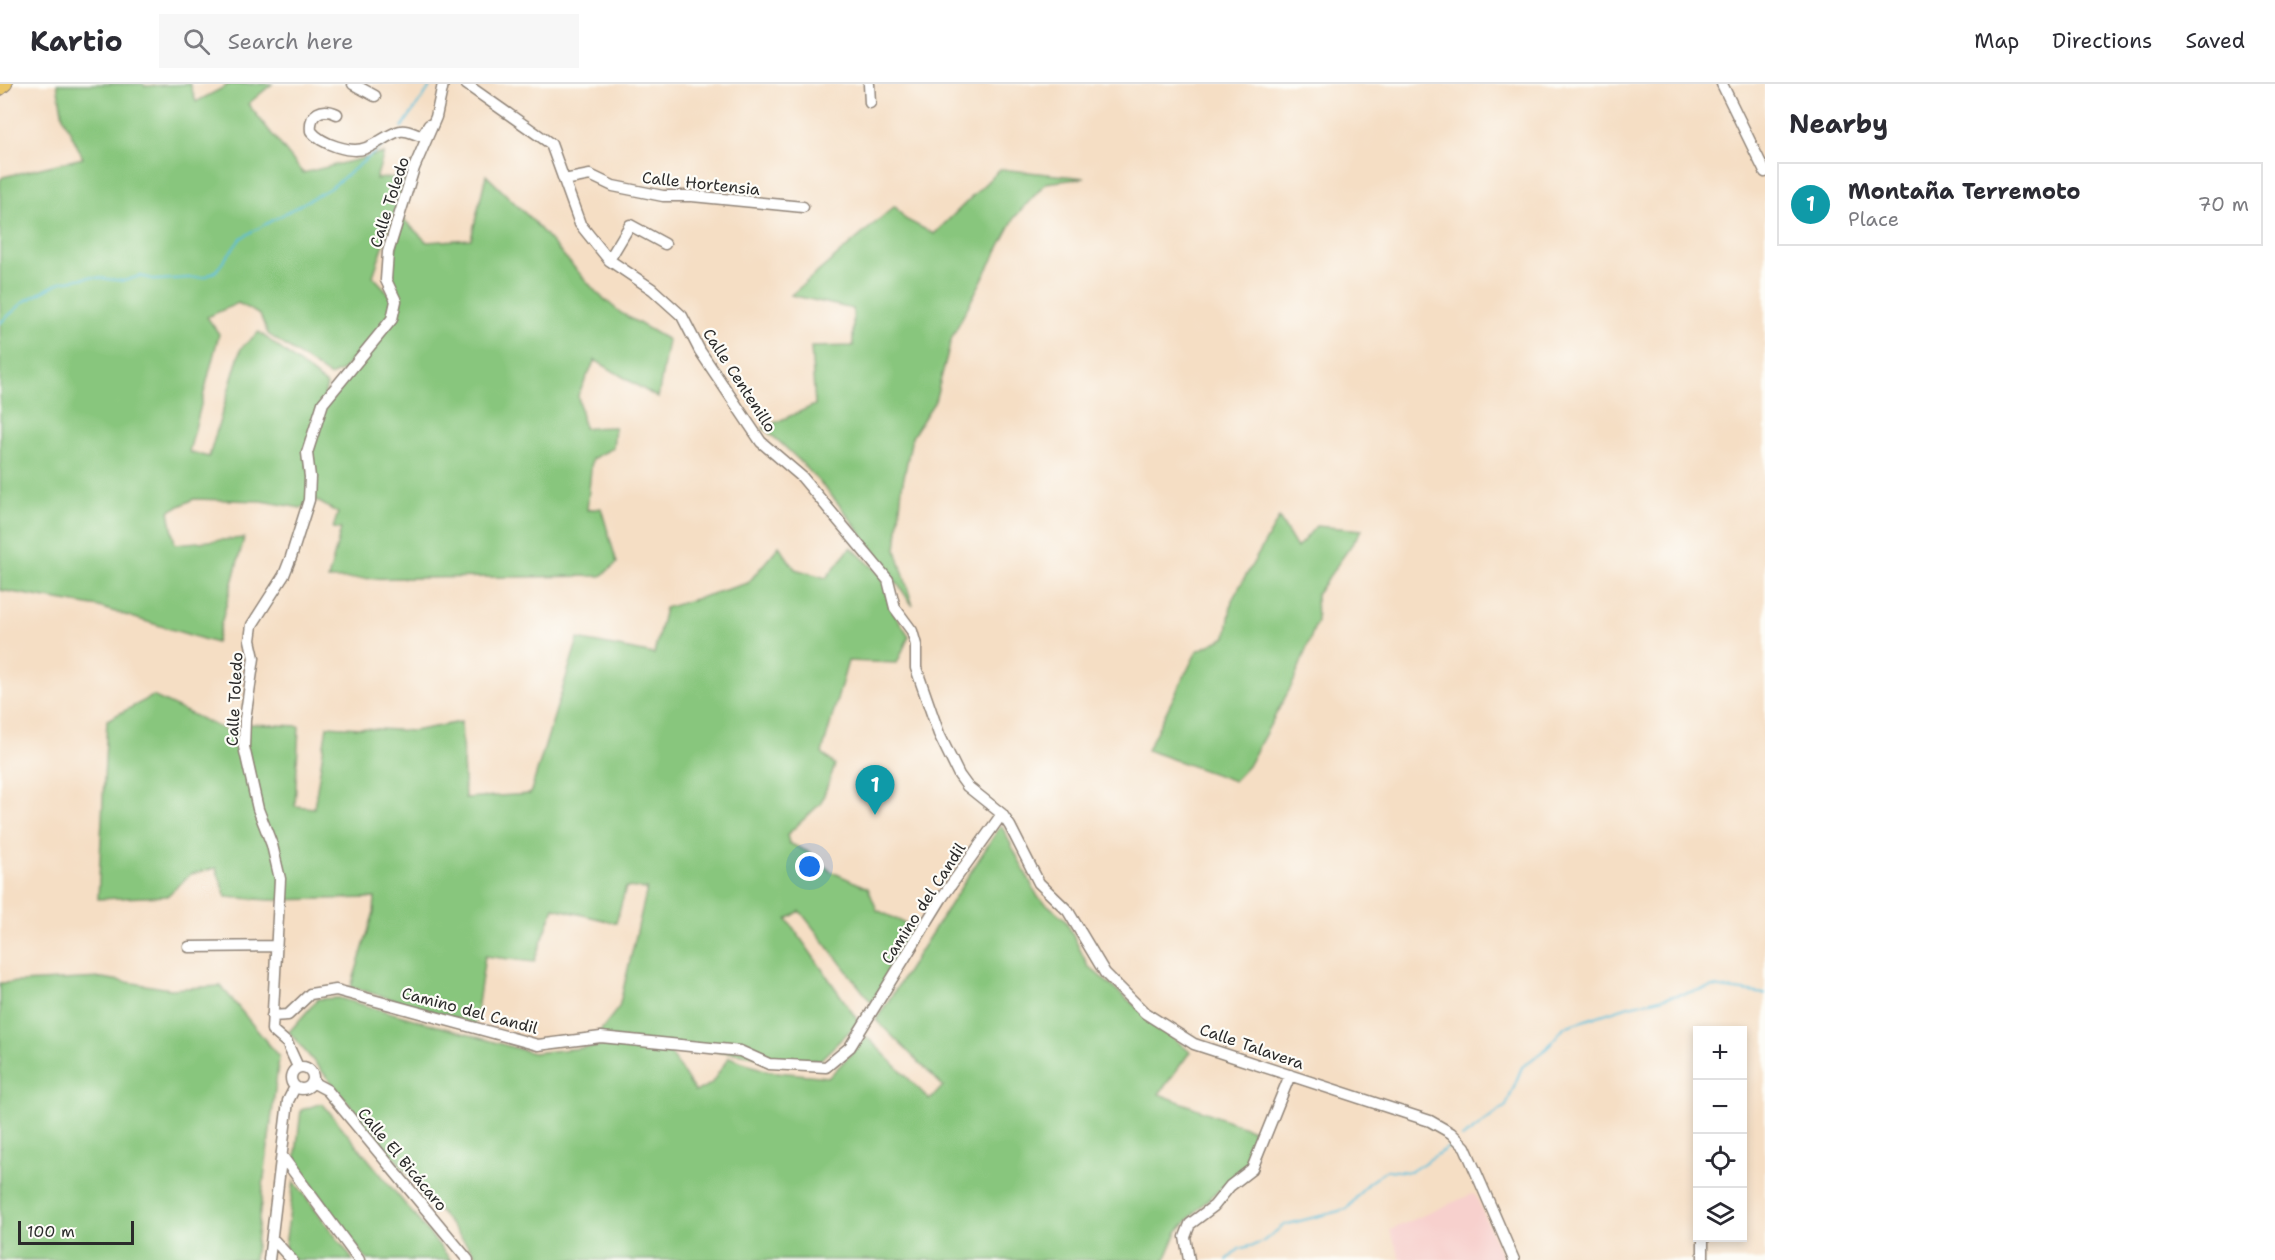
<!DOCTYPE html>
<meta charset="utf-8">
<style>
:root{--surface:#fff;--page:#f7f7f7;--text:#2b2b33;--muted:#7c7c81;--line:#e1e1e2;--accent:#d1495b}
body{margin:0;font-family:"Shantell Sans",sans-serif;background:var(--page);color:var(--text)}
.controls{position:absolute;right:18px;bottom:18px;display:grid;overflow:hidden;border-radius:0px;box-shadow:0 3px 9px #0003}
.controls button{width:54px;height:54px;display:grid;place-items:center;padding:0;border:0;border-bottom:2px solid var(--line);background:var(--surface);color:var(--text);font:30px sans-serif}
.scale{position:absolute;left:18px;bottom:15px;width:116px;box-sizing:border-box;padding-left:6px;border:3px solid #2b2b2b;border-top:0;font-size:16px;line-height:21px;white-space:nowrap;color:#2b2b2b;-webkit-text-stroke:4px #fdfcf7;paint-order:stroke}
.you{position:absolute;left:810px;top:783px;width:21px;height:21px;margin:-15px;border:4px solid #fff;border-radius:50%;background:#1a73e8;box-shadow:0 0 0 9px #1a73e833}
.badge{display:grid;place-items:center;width:39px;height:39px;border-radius:50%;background:var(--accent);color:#fff;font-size:20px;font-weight:700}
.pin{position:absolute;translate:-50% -50px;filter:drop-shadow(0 2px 3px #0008)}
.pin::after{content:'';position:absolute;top:32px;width:21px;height:18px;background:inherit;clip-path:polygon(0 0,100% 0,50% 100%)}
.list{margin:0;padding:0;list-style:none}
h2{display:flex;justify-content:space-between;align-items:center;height:78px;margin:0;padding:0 24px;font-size:26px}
h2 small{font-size:20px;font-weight:400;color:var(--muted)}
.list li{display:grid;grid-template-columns:39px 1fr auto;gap:18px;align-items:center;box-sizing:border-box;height:84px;margin:0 12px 12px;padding:0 12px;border:2px solid var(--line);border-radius:0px}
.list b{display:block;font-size:22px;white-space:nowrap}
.list p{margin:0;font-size:20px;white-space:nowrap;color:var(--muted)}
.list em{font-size:20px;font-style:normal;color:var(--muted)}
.icon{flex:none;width:33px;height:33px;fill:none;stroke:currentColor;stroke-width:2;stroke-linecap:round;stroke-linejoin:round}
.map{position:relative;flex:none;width:1765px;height:1176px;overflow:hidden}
header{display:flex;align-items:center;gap:36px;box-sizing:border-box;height:84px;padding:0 30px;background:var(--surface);border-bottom:2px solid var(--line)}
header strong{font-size:28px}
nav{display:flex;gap:33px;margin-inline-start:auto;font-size:21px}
.search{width:420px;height:54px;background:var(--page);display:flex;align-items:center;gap:15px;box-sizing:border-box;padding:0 21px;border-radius:0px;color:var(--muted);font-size:22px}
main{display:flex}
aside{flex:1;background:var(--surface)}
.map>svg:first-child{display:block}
.built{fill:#f7d0cd}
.green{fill:#88c67d;stroke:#5a7854;stroke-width:1.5;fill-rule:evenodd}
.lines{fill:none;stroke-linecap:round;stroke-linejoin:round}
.stream{stroke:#5cbeda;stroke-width:2}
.minor-casing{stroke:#908478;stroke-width:13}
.major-casing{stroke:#908478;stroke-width:14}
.minor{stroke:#fff;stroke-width:10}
.major{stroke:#ecc669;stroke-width:12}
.labels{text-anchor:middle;stroke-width:4.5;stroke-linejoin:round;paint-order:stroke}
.street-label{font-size:16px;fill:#2b2b2b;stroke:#fdfcf7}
</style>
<header>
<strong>Kartio</strong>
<div class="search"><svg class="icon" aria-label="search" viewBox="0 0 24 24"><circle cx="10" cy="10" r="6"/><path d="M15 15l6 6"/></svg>Search here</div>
<nav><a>Map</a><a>Directions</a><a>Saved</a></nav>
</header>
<main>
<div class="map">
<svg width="1765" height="1176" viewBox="0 0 1765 1176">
<rect width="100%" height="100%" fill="#fdfcf7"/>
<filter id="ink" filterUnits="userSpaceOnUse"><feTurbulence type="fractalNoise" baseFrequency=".0167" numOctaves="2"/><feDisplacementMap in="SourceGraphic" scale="12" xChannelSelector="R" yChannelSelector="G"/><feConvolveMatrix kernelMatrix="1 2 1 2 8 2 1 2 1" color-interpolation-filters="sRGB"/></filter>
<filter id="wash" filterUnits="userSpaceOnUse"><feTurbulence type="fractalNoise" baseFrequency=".008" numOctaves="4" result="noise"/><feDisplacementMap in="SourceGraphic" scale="24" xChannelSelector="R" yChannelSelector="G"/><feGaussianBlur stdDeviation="1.35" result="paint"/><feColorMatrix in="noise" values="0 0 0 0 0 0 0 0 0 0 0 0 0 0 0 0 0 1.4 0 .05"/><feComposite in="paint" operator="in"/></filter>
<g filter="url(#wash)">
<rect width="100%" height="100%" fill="#f5dec4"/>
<path class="built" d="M1472,1110L1476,1112L1503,1176H1401L1390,1146Z"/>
<path class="green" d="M57,0H143L145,2L190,0L196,18L230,0H272L248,20L303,89L384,69L376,95L407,92L373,192L395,216L391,180L403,135L427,158L471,155L486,91L533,137L597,209L621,229L668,256L658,314L595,276L578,311L584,344L615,343L613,364L592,375L587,426L601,424L617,479L601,492L328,495L341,445L333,444L338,429L314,415L301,424L262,417L194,415L169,427L175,460L244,454L216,559L99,523L0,506V96L3,93L83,74L63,33ZM238,219L260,231L268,250L330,292L342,287L389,234L323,317L327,301L259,248L241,264L209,373L189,368L219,250L207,233Z
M1000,85L1085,94L1046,99L1015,133L952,253L935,317L912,353L902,403L896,466L913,522C867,457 826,394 763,344L815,321L811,263L853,262V225L791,211L895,122L905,135L934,150Z
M1279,434L1297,464L1316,442L1362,446L1316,511L1317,537L1294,597L1248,682L1234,697L1147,666L1197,567L1226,553L1232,516Z
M779,462L795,485L826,494L851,463L882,492L891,524L909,552L897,579L848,577L822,669L835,681L821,719L787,751L789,759L810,769L830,787L868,804L877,826L919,846L871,918L800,827L787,835L859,938L820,976L772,974L597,951L619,923L647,805L626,803L616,839L554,824L534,878L485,872L475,940L351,903L374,828L375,814L269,816L226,813L216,784L191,790L167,812L98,815L107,636L153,612L231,649L249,640L299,642L295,722L314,724L327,642L413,647L461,638L465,714L530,710L578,555L654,570L665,524L748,499Z
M1001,741L1038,813L1065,835L1088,882L1190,968L1159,1010L1258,1048L1250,1079L1203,1120L1177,1148L1165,1176H480L289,948L318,915L339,914L533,969L601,962L670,968L695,1008L711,1000L729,973L767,987L829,993L867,953L930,1016L943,1002L876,936Z
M102,894L170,905L221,902L279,973L254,1176H0V899Z
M322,1019L451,1176H367L295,1078L301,1026Z
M294,1097L353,1176H283Z"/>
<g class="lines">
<path class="stream" d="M402,43L432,0
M0,239L25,217L61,198L90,193L124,197L140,192L157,196L205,193L216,187L241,154L332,103L385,60
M1462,1054L1506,1022L1522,983L1547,964L1564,943L1629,922L1713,903L1765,910
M1227,1176L1239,1165L1261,1159L1284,1141L1347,1125L1368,1099L1387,1086L1410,1088L1455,1059"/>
</g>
</g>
<g filter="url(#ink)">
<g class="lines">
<g class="minor-casing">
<path id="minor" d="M353,0L375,12
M466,0L551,60L580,140L609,176L652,205L682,232L700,267L761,358L802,393L888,496L895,524L912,547L916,561V584L939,650L959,691L967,702L1002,730L1010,742L1039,799L1068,827L1105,889L1145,929L1194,960L1430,1037L1451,1049L1465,1063L1514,1176
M869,0L870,19
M1722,0L1765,88
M337,30C322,23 309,29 311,47C321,60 351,70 366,64C378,60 388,50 400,47C408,45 414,51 422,52L429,41
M564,96L590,91L613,102L663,112H692L803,123
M609,176L630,141L665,160
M189,863L276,862
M272,932L288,931L310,910L336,906L538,961L601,953L740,967L769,980L826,983L850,963L941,815L1002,730
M291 994a11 11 0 1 1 22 0a11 11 0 1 1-22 0Z
M298,983L287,959L272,946L280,795L272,761L258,725L244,663L245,635L254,574L250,556L252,541L284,491L291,473L309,416L310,393L307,369L323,319L392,235L396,217L386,196L388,168L414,84L436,33L443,0
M312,998L327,1006L468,1176
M282,1072L359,1176
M272,1154L292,1176
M1703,1154V1176
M269,1176L288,1017L295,1003
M1189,1176L1185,1153L1190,1140L1214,1122L1230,1102L1252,1085L1290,991"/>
</g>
<g class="major-casing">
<path id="major" d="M0,5L6,0"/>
</g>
<use href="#minor" class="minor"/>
<use href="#major" class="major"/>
</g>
</g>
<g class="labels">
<g class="street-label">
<text transform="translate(701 99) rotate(6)" y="6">Calle Hortensia</text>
<text transform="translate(389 118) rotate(-72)" y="6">Calle Toledo</text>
<text transform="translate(740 296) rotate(57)" y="6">Calle Centenillo</text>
<text transform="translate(234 615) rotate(-87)" y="6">Calle Toledo</text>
<text transform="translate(923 819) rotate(-57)" y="6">Camino del Candil</text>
<text transform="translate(470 926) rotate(15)" y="6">Camino del Candil</text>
<text transform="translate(1252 962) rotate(19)" y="6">Calle Talavera</text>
<text transform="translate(403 1075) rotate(50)" y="6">Calle El Bicácaro</text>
</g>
</g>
</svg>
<div class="controls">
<button>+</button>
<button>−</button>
<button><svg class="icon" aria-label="locate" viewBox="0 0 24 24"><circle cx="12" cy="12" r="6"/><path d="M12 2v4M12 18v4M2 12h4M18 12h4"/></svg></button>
<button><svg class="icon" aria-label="layers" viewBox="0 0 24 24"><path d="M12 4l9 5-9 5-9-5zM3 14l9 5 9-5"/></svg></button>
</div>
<div class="scale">100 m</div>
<div class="you"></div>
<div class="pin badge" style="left:875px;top:731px;background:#0f9aa8">1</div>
</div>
<aside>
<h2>Nearby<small></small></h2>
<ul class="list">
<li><span class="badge" style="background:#0f9aa8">1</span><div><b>Montaña Terremoto</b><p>Place</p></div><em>70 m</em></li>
</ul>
</aside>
</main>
